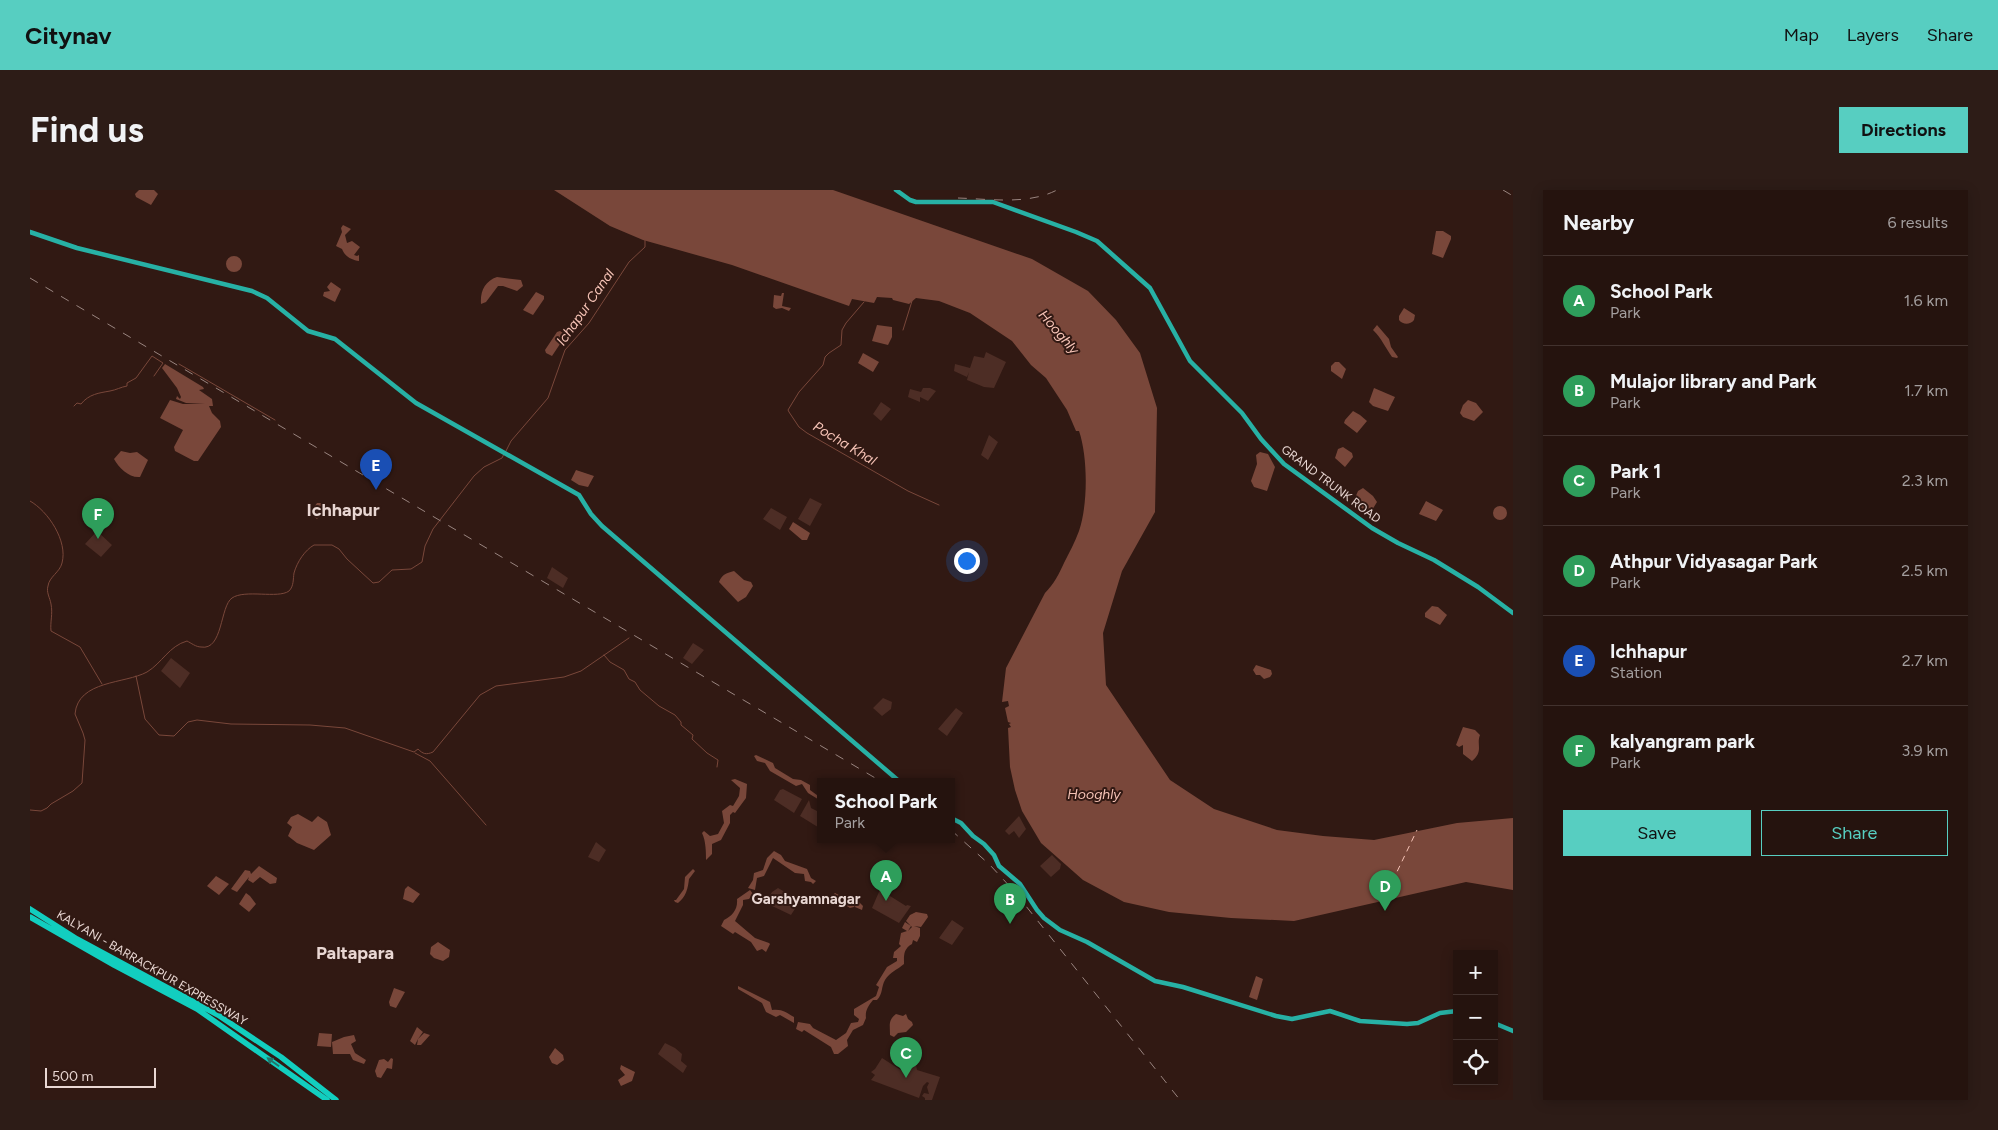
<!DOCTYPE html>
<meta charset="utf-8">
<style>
:root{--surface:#25130e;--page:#2d1c17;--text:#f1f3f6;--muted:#a39e9e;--line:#42322e;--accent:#57cec1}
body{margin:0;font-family:Figtree,sans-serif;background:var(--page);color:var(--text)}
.controls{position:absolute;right:15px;bottom:15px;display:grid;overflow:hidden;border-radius:0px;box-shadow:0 2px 12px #0003}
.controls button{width:45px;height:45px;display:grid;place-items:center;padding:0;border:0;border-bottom:1px solid var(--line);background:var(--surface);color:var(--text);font:25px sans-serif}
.scale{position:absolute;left:15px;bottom:12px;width:111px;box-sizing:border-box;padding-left:5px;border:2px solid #e9d7d3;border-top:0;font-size:14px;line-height:18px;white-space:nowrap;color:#e9d7d3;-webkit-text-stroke:4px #311913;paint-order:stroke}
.you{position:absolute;left:936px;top:370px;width:18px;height:18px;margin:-12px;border:4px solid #fff;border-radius:50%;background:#1a73e8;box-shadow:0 0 0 8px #1a73e833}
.badge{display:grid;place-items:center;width:32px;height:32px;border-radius:50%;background:var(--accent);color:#fff;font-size:16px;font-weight:700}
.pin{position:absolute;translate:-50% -41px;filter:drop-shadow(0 1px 2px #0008)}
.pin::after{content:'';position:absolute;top:26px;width:18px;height:15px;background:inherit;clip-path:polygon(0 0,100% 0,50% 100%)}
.popup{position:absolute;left:787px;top:588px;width:138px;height:65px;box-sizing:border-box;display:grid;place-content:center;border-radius:0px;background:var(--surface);filter:drop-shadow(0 1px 4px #0005);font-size:16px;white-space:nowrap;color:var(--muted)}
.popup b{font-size:19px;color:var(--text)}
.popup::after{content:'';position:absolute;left:50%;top:100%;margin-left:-10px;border:10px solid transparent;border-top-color:var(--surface)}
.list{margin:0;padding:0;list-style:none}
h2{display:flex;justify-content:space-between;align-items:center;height:65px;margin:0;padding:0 20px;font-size:21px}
h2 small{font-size:16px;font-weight:400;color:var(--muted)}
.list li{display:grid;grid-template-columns:32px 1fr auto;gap:15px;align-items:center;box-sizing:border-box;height:90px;padding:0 20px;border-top:1px solid var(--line)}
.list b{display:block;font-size:19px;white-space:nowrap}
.list p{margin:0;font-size:16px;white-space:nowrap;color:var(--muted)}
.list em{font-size:16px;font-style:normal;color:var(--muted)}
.actions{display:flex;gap:10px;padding:15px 20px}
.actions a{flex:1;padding:11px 0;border:1px solid var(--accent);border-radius:0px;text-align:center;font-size:18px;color:var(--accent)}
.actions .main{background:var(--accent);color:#111}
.icon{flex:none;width:28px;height:28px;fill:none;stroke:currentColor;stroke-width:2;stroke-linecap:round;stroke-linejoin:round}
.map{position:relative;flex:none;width:1483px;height:910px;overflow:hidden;border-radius:0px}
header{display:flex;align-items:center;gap:30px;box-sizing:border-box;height:70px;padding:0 25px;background:var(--accent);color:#111}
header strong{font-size:24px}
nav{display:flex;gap:28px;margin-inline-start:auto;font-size:18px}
.intro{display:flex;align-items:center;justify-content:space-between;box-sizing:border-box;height:120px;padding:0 30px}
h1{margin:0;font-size:35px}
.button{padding:12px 22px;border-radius:0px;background:var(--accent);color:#111;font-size:18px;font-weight:700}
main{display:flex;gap:30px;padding:0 30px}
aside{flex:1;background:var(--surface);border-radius:0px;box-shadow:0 2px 12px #0003}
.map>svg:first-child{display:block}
.green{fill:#4d2d25}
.water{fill:#79473a}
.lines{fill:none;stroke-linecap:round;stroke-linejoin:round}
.stream{stroke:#79473a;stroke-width:1}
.ferry{stroke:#f6c3b6;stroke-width:1;stroke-dasharray:6 5;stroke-linecap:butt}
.primary{stroke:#27b1a5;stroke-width:4.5}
.highway{stroke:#12cebf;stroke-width:5.5}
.rail{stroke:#99847f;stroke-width:1;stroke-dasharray:9 9;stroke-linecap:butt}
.oneway{fill:#227469}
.labels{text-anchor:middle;stroke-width:4;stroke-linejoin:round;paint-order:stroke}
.street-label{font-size:12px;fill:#e9d7d3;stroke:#311913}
.water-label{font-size:14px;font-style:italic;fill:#f6c3b6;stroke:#311913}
.quarter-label{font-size:15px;font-weight:bold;fill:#e9d7d3;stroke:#311913}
.district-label{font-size:18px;font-weight:bold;fill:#e9d7d3;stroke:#311913}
</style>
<header>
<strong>Citynav</strong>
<nav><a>Map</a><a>Layers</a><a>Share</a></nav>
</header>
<div class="intro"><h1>Find us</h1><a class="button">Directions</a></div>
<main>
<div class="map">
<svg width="1483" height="910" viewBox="0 0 1483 910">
<rect width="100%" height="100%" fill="#311913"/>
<path class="green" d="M956,162L976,172L964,198L954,197L937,190L939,182L937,187L924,181L925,174L940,178L944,166L954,168Z
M893,198H900L906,201L898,211L890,207V212L878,207L880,199L891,202Z
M851,212L861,219L851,231L843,224Z
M959,245L968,252L958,270L951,265Z
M780,308L792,314L780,336L768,329Z
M741,318L757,327L750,340L733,329Z
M67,341L82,355L71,367L55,354Z
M522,377L538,388L533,398L517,388Z
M663,453L674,460L662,474L653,468Z
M141,468L160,483L150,498L131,481Z
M853,508L862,512L861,519L852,526L843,518Z
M926,518L933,523L917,546L908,539Z
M753,599L772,609L764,623L744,610L750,600Z
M779,610L781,618L791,623V639L770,626Z
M989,626L996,639L989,648L984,641L979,645L975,641Z
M566,652L576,660L569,672L558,667Z
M1022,665L1031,674L1030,679L1021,687L1010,676Z
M852,695L854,697L852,701L876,716L877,715L881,716L869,733L842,718Z
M748,698L770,711L761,725L738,714L737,710L742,702Z
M922,730L934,738L922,755L909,748Z
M635,853L645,858L652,864L651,871L657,876L653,883L628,864Z
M882,867L885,869L887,880L910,887L902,910H895V908L892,906L894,903L899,904L897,897L899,893L897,892L893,896L889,908L841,890L845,885L841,882L845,879L852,868L877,884L882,874L880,872Z"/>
<path class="water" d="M109,0H124L128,4L121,15L106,7L105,4Z
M524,0H803L1002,69L1058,101L1086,130L1110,163L1127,218L1125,322L1092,381L1073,443L1076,495L1140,590L1184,619L1247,640L1293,646L1344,650L1427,633L1483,628V700L1436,692L1264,731L1201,728L1139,722L1094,712L1053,690L1011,653L992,621L985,600L980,577L978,538L981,537L979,534L981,533L978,532L975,518L979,516L978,511L972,512L976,478L1015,403C1024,394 1029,384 1034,373C1039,363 1045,352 1049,341C1058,315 1058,267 1049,241H1046L1037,220L1016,188L1001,175L982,151L940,123L909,111L886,108L879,114L863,110L862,108L847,107L844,113L822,109L819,116L702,75L613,50L580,36Z
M313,35L321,39L315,45L317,53L322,51L330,57L324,65L327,66L329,65V71C322,70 315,67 312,59L306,56L312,42L311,38Z
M1406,41H1413L1421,46V49L1413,68L1402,64Z
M196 74a8 8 0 1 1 16 0a8 8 0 1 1-16 0Z
M467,87L491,90L493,96L487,101L473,96H468L456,112L451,114C450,101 455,91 467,87Z
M301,92L311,99L305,112L293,106L294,102L300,101L297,97Z
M506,102L514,106V109L503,125L493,120Z
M752,103H754L752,116L761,118L759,121L752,118L746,119L743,117L744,105L751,106Z
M1374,118L1385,125L1384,130C1380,135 1373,135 1369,130V126Z
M847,135L862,137V147L858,155L842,151Z
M1347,135L1359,149L1361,157L1368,167L1367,168L1362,167C1355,157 1352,149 1343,140Z
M530,141L536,145L522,166L516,163L515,160L527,142Z
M833,163L849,172L843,182L828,173Z
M1305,172H1309L1316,179L1312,189L1301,181V176Z
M135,174L173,197L174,199L169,200L182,209L183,216H179L182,223L190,231L191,237L168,271H164L145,261L144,257L153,240L130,228L140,210L153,214H175L156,213L146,209L147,206L150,209L151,207L147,198L132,178Z
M1344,198L1365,207L1358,221L1343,216L1339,212Z
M1438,210L1446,213L1453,222L1444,231L1433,227L1430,223L1433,215Z
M1323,221L1330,225L1337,231L1327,243L1314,233L1315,230Z
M1313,257L1322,263L1323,267L1315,277L1305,268L1308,259Z
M91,261L100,263L107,262L118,270L110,287C99,288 89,278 84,269Z
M1230,262L1238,264L1245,277L1237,301L1224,297L1221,291L1227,274L1226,265Z
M546,280L564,286L558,297L549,295L541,290Z
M1333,298L1343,306L1347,312L1339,325L1334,323L1333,319L1327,314L1325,308L1328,301Z
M1396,311L1413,320L1406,331L1389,324Z
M287,313H292L296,319L287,329L283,326L281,321Z
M1463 323a7 7 0 1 1 14 0a7 7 0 1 1-14 0Z
M763,332L780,343L777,350H772L759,339Z
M704,381L714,390L721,392L723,396L716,407L708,412L689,392C692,384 697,383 704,381Z
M1402,416L1408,417L1417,425L1410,435L1395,427V423Z
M1226,475L1241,480L1242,484L1240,487L1234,489L1230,485H1226L1223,480Z
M1433,537L1445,540L1450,545C1446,555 1454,561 1442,571L1433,564V555L1429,557L1426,555Z
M726,565L743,573L745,578L763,589L771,590L780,595V600L791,608V611L778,603L772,594L766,596L740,581L735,573L727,571L724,566Z
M705,589L717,594L716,608L705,623L703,622L700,625V633L691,650L682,654V664L676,670C676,663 676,651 672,643L674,641L680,646L688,644L694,633L692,621L700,615L703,616L709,606L710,598L701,590Z
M268,624L282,632L288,626L297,632L301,645L284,660L267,653L258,646L262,637L257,633L261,627Z
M744,661L751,665L755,671L777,679L781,688L786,691L783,694L781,692L775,691L774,684L765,683L743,668L734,686L727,688L725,700L718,698L723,690L724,683L733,680L737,668Z
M229,676L247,688L246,693L240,694L230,687L223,693L218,690L219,687L207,702L201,699L215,680L220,681L221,684Z
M663,679L665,681L659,689C658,698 656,707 648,713L645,712L644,710H646L654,699L655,687Z
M186,686L199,694L189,705L177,696Z
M378,696L390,704L383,713L373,709L375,699Z
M720,700L723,704L719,709L713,710V715L705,731L725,748L739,753L740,754L736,762L732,759L727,761L721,752L705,742L703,744L691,736L694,730C702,726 708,720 707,709Z
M216,703L220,706L226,714L219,722L209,714Z
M805,703L822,712H829L833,716L832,720L825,717L826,714L824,717L820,718L804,708L803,705Z
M886,722L897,724L898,727L891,737L884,736L890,738V746L887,752L883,750L882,754C873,759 874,766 874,774C867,780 860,782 855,790C851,797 853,804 847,810H843C838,816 835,821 836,828L833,835L823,840L817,850L818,856L808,864H804L801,857L774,840L772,842L766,839L768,832L780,834L783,838L806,850L816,843L821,833L828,832L829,829L824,825V819L846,806L849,797L846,795L857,777L867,771V768H863L864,762L871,756L869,754L871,743L877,741L872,738L875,732L881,736L878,741L882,737L876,731L880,725Z
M408,752L420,760L419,767L413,771L404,768L400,764L401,757Z
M1226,786L1233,789L1227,810L1219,807Z
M708,796L740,812L742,820C753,819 755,822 764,827V833L750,825L746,827L736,822L732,813L708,799Z
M364,798L375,802L366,818L360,816L359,812Z
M866,824L873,826L876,824L878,829L882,832L883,835L876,842L868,843L864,847L860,845C860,835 858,830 866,824Z
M387,837L393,842L388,849L394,843L400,845L391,855H387L388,849L385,855L380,851Z
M289,843L302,844L301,857L287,856Z
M324,845L326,851L321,854L325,863L336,870L334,874L323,870L320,864H303L302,852L314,847Z
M525,858L533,865L534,870L527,875L522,873L519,867Z
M361,868L363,869L362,879L357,878L351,888L347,887L345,881L349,870L354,869L358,872Z
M591,875L605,882L602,891L591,896L588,890L595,885L590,879Z"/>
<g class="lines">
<path class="stream" d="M834,112L816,133L812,140L811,155L799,163L795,167L793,175L769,202L758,220L759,222L769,237L777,243L878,301L909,315
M873,140L882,111
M149,174L245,230
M44,216L47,213L51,214C59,204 69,203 80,201C86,200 91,197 97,196V193L106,188L122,166L133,173L124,186
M476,261L481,251L518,208L535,160L559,133L599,72L615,57V50
M0,311C18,321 38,351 32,373C30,382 19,387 18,396C16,402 20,408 21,414C23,424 20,432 21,441L50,457L72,494
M574,465L580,472L594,480L599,489L605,492L610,500L629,516L645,525L651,532V535L663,545L662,549L677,563L688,570L687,577
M106,486L115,529L129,545L144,546L158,532L167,530L201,534L280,535L315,538L384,562L388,559C393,564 396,565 403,562L450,505L466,496L534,487L551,481L599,448
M385,563L400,571L456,635
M0,620L11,621L17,618L21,614L43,601L52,593L55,550L53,543L45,524C48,490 95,494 117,482C132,473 139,456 157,451C161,453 166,457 171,457C193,461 190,416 202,408C215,399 248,409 259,401C264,396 263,389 264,383C267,372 275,360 284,355H302L309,359L317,369L343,393L349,392L362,380L381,379L392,372L395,356L403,339L444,286L454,277L472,268L474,264"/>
<path class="ferry" d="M1353,711L1387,640"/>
<path class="primary" d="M866,0L880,10L886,12H963L1046,42L1067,51L1120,98L1160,171L1212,223L1231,249L1254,274L1342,338L1368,353L1404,370L1448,397L1483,423
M0,42L47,58L222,101L237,108L278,141L305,149L386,213L549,305L561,324L572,336L870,592
M921,628L931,633L943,646L954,654L964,665L969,676L990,694L1007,720L1014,728L1030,740L1057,752L1125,791L1153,797L1246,826L1262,829L1300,821L1330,831L1377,834L1388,833L1410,823L1427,821
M1464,833L1483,841"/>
<path class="highway" d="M0,719L47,749L188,825L251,867L306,910
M0,727L84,775L167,819L297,910"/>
<path class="rail" d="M1473,0L1483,6
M928,8C960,9 998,15 1027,0
M0,88L852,592
M921,640L960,675L984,701L1150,910"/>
</g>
<defs><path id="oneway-solid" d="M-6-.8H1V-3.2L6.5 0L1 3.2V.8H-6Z" transform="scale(1.25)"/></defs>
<use class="oneway" href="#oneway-solid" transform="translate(243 872) rotate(-145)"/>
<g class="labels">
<g class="street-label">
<text transform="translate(1301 294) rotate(37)" y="4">GRAND TRUNK ROAD</text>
<text transform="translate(122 778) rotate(30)" y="4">KALYANI - BARRACKPUR EXPRESSWAY</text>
</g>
<g class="water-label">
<text transform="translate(555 117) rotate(-55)" y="5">Ichapur Canal</text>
<text transform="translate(1029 142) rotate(49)" y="5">Hooghly</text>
<text transform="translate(815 253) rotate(31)" y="5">Pocha Khal</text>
<text x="1064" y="609">Hooghly</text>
</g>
<g class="quarter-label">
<text x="776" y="714">Garshyamnagar</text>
</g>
<g class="district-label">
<text x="313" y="326">Ichhapur</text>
<text x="325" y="769">Paltapara</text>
</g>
</g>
</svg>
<div class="controls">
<button>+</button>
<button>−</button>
<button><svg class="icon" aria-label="locate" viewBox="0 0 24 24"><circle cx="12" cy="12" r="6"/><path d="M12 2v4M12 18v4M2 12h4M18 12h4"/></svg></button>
</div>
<div class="scale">500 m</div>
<div class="you"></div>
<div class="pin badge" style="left:856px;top:711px;background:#2e9e5b">A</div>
<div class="popup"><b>School Park</b>Park</div>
<div class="pin badge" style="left:980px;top:734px;background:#2e9e5b">B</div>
<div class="pin badge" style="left:876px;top:888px;background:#2e9e5b">C</div>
<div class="pin badge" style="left:1355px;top:721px;background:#2e9e5b">D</div>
<div class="pin badge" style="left:346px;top:300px;background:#1a4fb4">E</div>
<div class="pin badge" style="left:68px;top:349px;background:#2e9e5b">F</div>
</div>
<aside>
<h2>Nearby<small>6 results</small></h2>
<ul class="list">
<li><span class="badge" style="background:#2e9e5b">A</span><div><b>School Park</b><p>Park</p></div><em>1.6 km</em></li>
<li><span class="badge" style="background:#2e9e5b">B</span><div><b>Mulajor library and Park</b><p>Park</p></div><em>1.7 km</em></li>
<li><span class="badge" style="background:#2e9e5b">C</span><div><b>Park 1</b><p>Park</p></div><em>2.3 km</em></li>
<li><span class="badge" style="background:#2e9e5b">D</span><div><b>Athpur Vidyasagar Park</b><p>Park</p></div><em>2.5 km</em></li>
<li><span class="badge" style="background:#1a4fb4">E</span><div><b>Ichhapur</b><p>Station</p></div><em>2.7 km</em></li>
<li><span class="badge" style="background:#2e9e5b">F</span><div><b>kalyangram park</b><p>Park</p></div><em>3.9 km</em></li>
</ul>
<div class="actions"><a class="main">Save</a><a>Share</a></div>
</aside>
</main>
